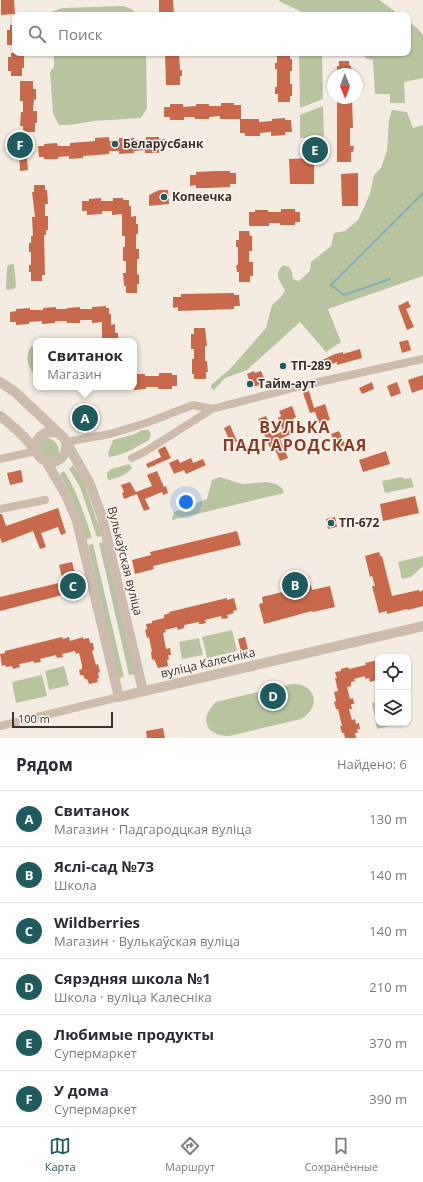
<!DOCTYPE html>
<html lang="ru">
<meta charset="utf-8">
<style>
:root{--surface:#fff;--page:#f7f7f7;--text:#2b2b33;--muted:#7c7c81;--line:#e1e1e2;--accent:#1f5a5e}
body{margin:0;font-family:"Open Sans",sans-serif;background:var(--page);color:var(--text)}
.controls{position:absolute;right:12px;bottom:12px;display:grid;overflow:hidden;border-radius:8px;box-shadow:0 1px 3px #0004}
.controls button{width:36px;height:36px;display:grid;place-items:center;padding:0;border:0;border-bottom:1px solid var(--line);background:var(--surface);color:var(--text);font:20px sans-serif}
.compass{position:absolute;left:327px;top:68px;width:36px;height:36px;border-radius:50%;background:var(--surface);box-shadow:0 1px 3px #0004;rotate:179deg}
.scale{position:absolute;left:12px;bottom:10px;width:101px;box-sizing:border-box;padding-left:4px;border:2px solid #3b302b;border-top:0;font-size:11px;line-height:14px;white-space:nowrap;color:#3b302b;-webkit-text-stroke:3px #fbf5ee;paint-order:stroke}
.you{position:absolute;left:186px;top:502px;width:14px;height:14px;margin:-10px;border:3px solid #fff;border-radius:50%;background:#1a73e8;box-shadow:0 0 0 6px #1a73e833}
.badge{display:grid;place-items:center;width:26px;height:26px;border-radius:50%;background:var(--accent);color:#fff;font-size:13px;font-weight:700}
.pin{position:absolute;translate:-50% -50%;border:2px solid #fff;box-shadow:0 1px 4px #0006}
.popup{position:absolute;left:33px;top:338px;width:104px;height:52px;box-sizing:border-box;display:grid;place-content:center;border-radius:8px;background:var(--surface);filter:drop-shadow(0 1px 3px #0005);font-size:13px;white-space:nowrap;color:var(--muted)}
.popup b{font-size:15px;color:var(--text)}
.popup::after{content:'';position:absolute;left:50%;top:100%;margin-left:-8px;border:8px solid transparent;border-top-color:var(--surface)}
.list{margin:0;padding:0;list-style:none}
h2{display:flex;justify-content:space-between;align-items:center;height:52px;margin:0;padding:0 16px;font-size:17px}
h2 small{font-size:13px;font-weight:400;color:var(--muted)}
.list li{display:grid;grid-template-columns:26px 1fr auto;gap:12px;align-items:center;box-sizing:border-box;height:56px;padding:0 16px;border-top:1px solid var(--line)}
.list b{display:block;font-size:15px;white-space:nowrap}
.list p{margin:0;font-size:13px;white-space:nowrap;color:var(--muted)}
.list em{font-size:13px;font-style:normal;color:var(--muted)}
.icon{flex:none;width:22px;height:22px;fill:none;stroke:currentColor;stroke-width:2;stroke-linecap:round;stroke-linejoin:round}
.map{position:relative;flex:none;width:423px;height:738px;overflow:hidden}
.search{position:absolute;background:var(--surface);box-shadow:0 1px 3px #0004;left:12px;right:12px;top:12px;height:44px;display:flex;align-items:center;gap:10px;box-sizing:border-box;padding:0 14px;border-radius:8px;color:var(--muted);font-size:15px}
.sheet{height:388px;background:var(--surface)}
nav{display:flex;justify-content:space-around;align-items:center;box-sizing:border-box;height:56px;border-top:1px solid var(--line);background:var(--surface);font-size:11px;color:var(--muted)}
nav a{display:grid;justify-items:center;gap:2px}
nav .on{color:var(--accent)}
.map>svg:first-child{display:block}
.green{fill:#b8c4a0}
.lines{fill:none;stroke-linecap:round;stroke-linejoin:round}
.stream{stroke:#7fb0b2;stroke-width:2}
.building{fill:#c8694b}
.minor{stroke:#cdbbac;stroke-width:8}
.tertiary{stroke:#cdbbac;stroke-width:10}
.poi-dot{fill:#1f5a5e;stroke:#fbf5ee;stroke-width:1.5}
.labels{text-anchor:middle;stroke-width:3;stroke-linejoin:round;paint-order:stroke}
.poi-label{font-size:12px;font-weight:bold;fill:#3b302b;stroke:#fbf5ee;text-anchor:start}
.street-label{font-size:12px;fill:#3b302b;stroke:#fbf5ee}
.district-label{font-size:16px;font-weight:bold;letter-spacing:1px;fill:#8c3b22;stroke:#fbf5ee}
</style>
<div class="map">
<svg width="423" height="738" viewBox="0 0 423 738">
<rect width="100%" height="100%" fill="#f4ebe1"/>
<path class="green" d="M280,0H379L400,15H308L279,1Z
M124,6L133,10L137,15H52V12L62,8Z
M408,21L418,29L423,35V78L404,82L405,103H390V94H375L373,60L367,59L361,53H408Z
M54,53H146L147,108L141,118L94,121L70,125H59L53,113L50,72L54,67Z
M299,53H320L322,55L323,99L300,108Z
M323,106L324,137L300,138V115Z
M392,110L407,112L413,128L423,125V276L328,309L341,342L326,352L300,322L247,370L225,378L214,390L211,388V385L230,369L266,328L272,305L281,297L285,291C280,280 273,276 283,265L289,267L292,272L293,279L299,281L310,271L311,262L331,246L334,233L345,231L358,220L370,194L374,175L381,168L387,151L389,120Z
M14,264L16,286L14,289L6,290L7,267L8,265Z
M31,347H36V373L32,372C27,363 25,357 31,347Z
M142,430H149L151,435L149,440C136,447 125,455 109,457L108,453L113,440L135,434Z
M47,437C56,440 62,448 57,457L47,458C43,453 38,448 39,441Z
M129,464L132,468C126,475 118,478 109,480L107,478V473L111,469Z
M73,465L84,482L102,536L97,537L80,487L69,469Z
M64,471C78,493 84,514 92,538L86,539C80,516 72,495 60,474Z
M220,477L242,484L267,482L276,484L282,488L284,493L172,520L174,512L207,499L212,480Z
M402,477L404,479L411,478L414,487L385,493L382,481Z
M104,542L135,674L129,675L99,543Z
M93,544L124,677L119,678L88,545Z
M423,556V566L411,577L402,579L398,562Z
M232,630L237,651L207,658L202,637Z
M199,638L203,655L182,659L179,642Z
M64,666L69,685L49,690L45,671Z
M42,675L47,696L16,703L12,682Z
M292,684C316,683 322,707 301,719L229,736C206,736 198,719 216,702Z
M378,702V723H402L377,729L372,703Z"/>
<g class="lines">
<path class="stream" d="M390,279L344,295L331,285L423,193"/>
</g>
<path class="building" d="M1,0H14L15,14L1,15Z
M159,0H173L174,15H159Z
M10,25H15V45H7V30H10Z
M11,53H21V56H24V68H22V76H11V71H8V57H11Z
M165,53H179L180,70H182V76H180V85H166Z
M279,53H287L288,56H290V59H292V71H290V84H292V96H290V102H278V94H275V87H277V69H275V63H277V56H279Z
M339,61H349V65L351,66V74H337V66H339Z
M20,81H33V89H36V100L34,99L33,111H37V123H35V132H23V126H20L21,112H23V101H20Z
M337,98H352L353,128H350V146H354L353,152H351V162H337Z
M221,103H234V105H241V119H220V116L209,117V119H195V117H184V120H170V117H164V107H170V104H183V107L196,106V104H209V106H221Z
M285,118V120H291L292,132H285L286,135L271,136V132L260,133V136H245V133H240V119H259V122L272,121V119Z
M109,137V141L119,140V138H134V140H146V137H159V139H165V150H159V153H145V150L134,151V153L119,154V151H109V154L83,156V158L69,159V156L58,157V159H44V157H39L38,146H44V144L57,143L58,146H70V143L95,141V138Z
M21,140L26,146L28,170L20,171L19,150H13V141Z
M314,158V184H290L289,159Z
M217,171H230V173H236V184H230V187L209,188H196V185L190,186V175H196V172Z
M358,173V206H342L341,174Z
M34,185H45V190H47L48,204H45V216H48V230H46V235H44L45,275H42V281H31V272H29V265H31V252H29V243H31V236H33L32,217H35L32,192H34Z
M159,190H168L169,204L149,206V195Z
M101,198V201H113V198H123V200H129V206H131V217L136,216V224H138V234H136V249H139V259H137V275L139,274V284H137V293H126V286H124L123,273H126V261H123V247H125V236H122V214L112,215V211H102V214L87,215V211H82V201H89V199Z
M281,209H295V212H300V222H295V225H280V223H269V226H249V212H255V210H268V212H281Z
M239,231H249L250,236H252V251H249V262H253V276H250V282H239V272H237L236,265H238V247H236V240H239Z
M234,293V295H239L240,306H234V309L178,311V307L173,308V297H181V294Z
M408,301L411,307L406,309L414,327L407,330L398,306Z
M106,306V308H109V314H111V325L115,324V333H118V341H102V322L92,323V320H80V323H67V321H55V323L42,324V321L29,322V324L16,325V322H10V312L16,311V309L30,308V310H43V308L56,307V309H67V308L80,307V309H92V307Z
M194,328H205L207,346H205V361H207L208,372H206V379H194V374H192V359H194V349H191V334H194Z
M408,340L411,350L402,353L399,342Z
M360,349L362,358L337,365V362L312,372L309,365L318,362L335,354L343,352V354Z
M254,371L255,373L261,371L264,378L258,380L260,385L248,388L246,381L249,380L247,374Z
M159,373H172V375H177V386H172V389H158V387H146V389L134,390V374H145V376H159Z
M423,375V389L412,393L408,380Z
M372,382L374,389L362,394L359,388Z
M397,382L401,393L391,397L387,386Z
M309,391L314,408L325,404L330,420L319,423L315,412L310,413L303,393Z
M292,406L296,417L293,419L294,422L287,425L291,434L280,439L288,458L280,461L274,447L270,448L258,419L266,416L270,424L268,425L272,436L283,431L278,418L281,416L279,411Z
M86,415L96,424L87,433L78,424Z
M230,425L237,441L231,444L224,428Z
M339,431L345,445L337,448L331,434Z
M165,446L171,458L148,468L146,464L161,457L158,450Z
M386,451L390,464L363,472L359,460Z
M191,458L193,463L203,459L206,465L186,474L184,470L174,474L169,463L178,459L180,463Z
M21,470L23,482L10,485L7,473Z
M157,471L164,487L166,486L168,493L163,495L162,492L145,499L150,509L144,511L136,492L152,486L147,475Z
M130,482L137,494L124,499L122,493L124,492L121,485Z
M415,496L419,513L383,521L380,504Z
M58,508L66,533L61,535L58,527L41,533L46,547L40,549L33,531L2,543L0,537V514H2L6,526Z
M335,517L337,527L328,529L326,519Z
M237,531L241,545L153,566L154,569L135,574L132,560L151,555L150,552Z
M379,552L381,557L382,556L392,596L419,590L420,592L423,590V606L408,610L407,609L387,614V611L379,613L372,586H375L372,576L370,577L365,556Z
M72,562L80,594L67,597L66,594L0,611V597L63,582L59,565Z
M311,585L312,590L330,586L335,607L313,612L312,611L264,624L259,604L263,603L262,597Z
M227,598V600L234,598L237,610L233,611L234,613L227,615L228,618L222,619L221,616L205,620L206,623L202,624H199V622L184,625V628L178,630L177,627L165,630L166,632L163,633L166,649L170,648L171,655H168L169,659L167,660L168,666L158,668L154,659L152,660L151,652H152L149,637L147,638L145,630L147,629L146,624L152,623V621L164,618V615L170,613L169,612Z
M62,637L63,639L69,637L70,641L83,637V639L89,638L90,643H93L94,650L92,651L96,665L98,664L100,672L98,673L99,678L97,679L98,682L89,684L87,679H85L83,675H80L79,670L82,669V665L79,653L76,654L75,651L62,654L63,657L57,658L56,655L40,659L41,662L34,663V661L19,664L20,667L13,669L12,666L6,667L5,665L2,666L0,654L5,653V651Z
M245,637L248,649L241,651L238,639Z
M378,660V676L375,677L376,680L370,682L369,678L365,679V676L354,679L355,681L351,682V686L347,687L350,699L353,698L354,704H351L352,709H349L352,720L355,719L356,724L359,723L360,729H357L358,733H355L356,738H345L344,733H342L340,726H342L338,709H336L334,702L336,701L334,692L338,691L335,678H337L335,672L341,671V669L348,667L349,669L366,665L365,663Z
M163,728L165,738H147L146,731Z"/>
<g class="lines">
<path class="minor" d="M66,442L110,434L146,423L193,405L212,409L305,385L423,359
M132,458L146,451L212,409
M0,459L36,451
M0,509L45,500
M0,726L119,697"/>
<path class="tertiary" d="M0,382L15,392L64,438L89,482L101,514L107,538L143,691
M0,416C12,425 23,435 32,446C36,450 38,456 42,459C48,463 57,463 62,457C66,453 67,448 66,442
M36,451C34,436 47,428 60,434
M46,461L66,495L77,521L119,697L423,626"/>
</g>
<g class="poi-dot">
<circle cx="115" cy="144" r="4"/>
<circle cx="164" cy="197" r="4"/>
<circle cx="283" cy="366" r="4"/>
<circle cx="250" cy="384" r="4"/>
<circle cx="331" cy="523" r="4"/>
</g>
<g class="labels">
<g class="poi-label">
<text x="123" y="148">Беларусбанк</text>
<text x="172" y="201">Копеечка</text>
<text x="291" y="370">ТП-289</text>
<text x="258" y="388">Тайм-аут</text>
<text x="339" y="527">ТП-672</text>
</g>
<g class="street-label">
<text transform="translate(125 561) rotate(76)" y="4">Вулькаўская вуліца</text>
<text transform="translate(208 663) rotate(-13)" y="4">вуліца Калесніка</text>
</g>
<g class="district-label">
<text x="295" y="433">ВУЛЬКА<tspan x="295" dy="18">ПАДГАРОДСКАЯ</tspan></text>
</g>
</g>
</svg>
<div class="controls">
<button><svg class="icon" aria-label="locate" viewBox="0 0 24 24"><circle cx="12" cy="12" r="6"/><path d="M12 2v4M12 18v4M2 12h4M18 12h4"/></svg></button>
<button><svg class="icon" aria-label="layers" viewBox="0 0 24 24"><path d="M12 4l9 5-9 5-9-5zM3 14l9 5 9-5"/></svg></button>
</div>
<svg class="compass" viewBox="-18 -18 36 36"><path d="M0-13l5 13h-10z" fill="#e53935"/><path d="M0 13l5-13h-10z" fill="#7c7c81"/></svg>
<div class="scale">100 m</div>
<div class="you"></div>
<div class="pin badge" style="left:85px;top:418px">A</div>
<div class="popup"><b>Свитанок</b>Магазин</div>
<div class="pin badge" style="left:295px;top:585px">B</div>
<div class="pin badge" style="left:73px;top:586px">C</div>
<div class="pin badge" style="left:273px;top:696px">D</div>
<div class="pin badge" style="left:315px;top:150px">E</div>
<div class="pin badge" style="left:20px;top:145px">F</div>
<div class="search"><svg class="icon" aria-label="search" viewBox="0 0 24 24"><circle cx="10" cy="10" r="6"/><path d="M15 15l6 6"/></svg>Поиск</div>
</div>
<section class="sheet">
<h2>Рядом<small>Найдено: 6</small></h2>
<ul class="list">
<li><span class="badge">A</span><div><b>Свитанок</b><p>Магазин · Падгародцкая вуліца</p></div><em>130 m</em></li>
<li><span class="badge">B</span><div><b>Яслі-сад №73</b><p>Школа</p></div><em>140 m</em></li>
<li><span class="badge">C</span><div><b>Wildberries</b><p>Магазин · Вулькаўская вуліца</p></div><em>140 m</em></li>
<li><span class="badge">D</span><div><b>Сярэдняя школа №1</b><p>Школа · вуліца Калесніка</p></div><em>210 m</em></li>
<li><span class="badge">E</span><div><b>Любимые продукты</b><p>Супермаркет</p></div><em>370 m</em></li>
<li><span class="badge">F</span><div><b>У дома</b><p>Супермаркет</p></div><em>390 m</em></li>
</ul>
</section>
<nav>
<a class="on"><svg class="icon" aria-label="map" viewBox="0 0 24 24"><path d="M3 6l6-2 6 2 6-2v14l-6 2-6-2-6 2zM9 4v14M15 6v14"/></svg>Карта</a>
<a><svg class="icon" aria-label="directions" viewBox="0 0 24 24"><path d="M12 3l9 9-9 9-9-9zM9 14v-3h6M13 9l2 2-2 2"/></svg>Маршрут</a>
<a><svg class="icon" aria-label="saved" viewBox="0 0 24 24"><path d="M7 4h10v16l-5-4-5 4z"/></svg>Сохранённые</a>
</nav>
